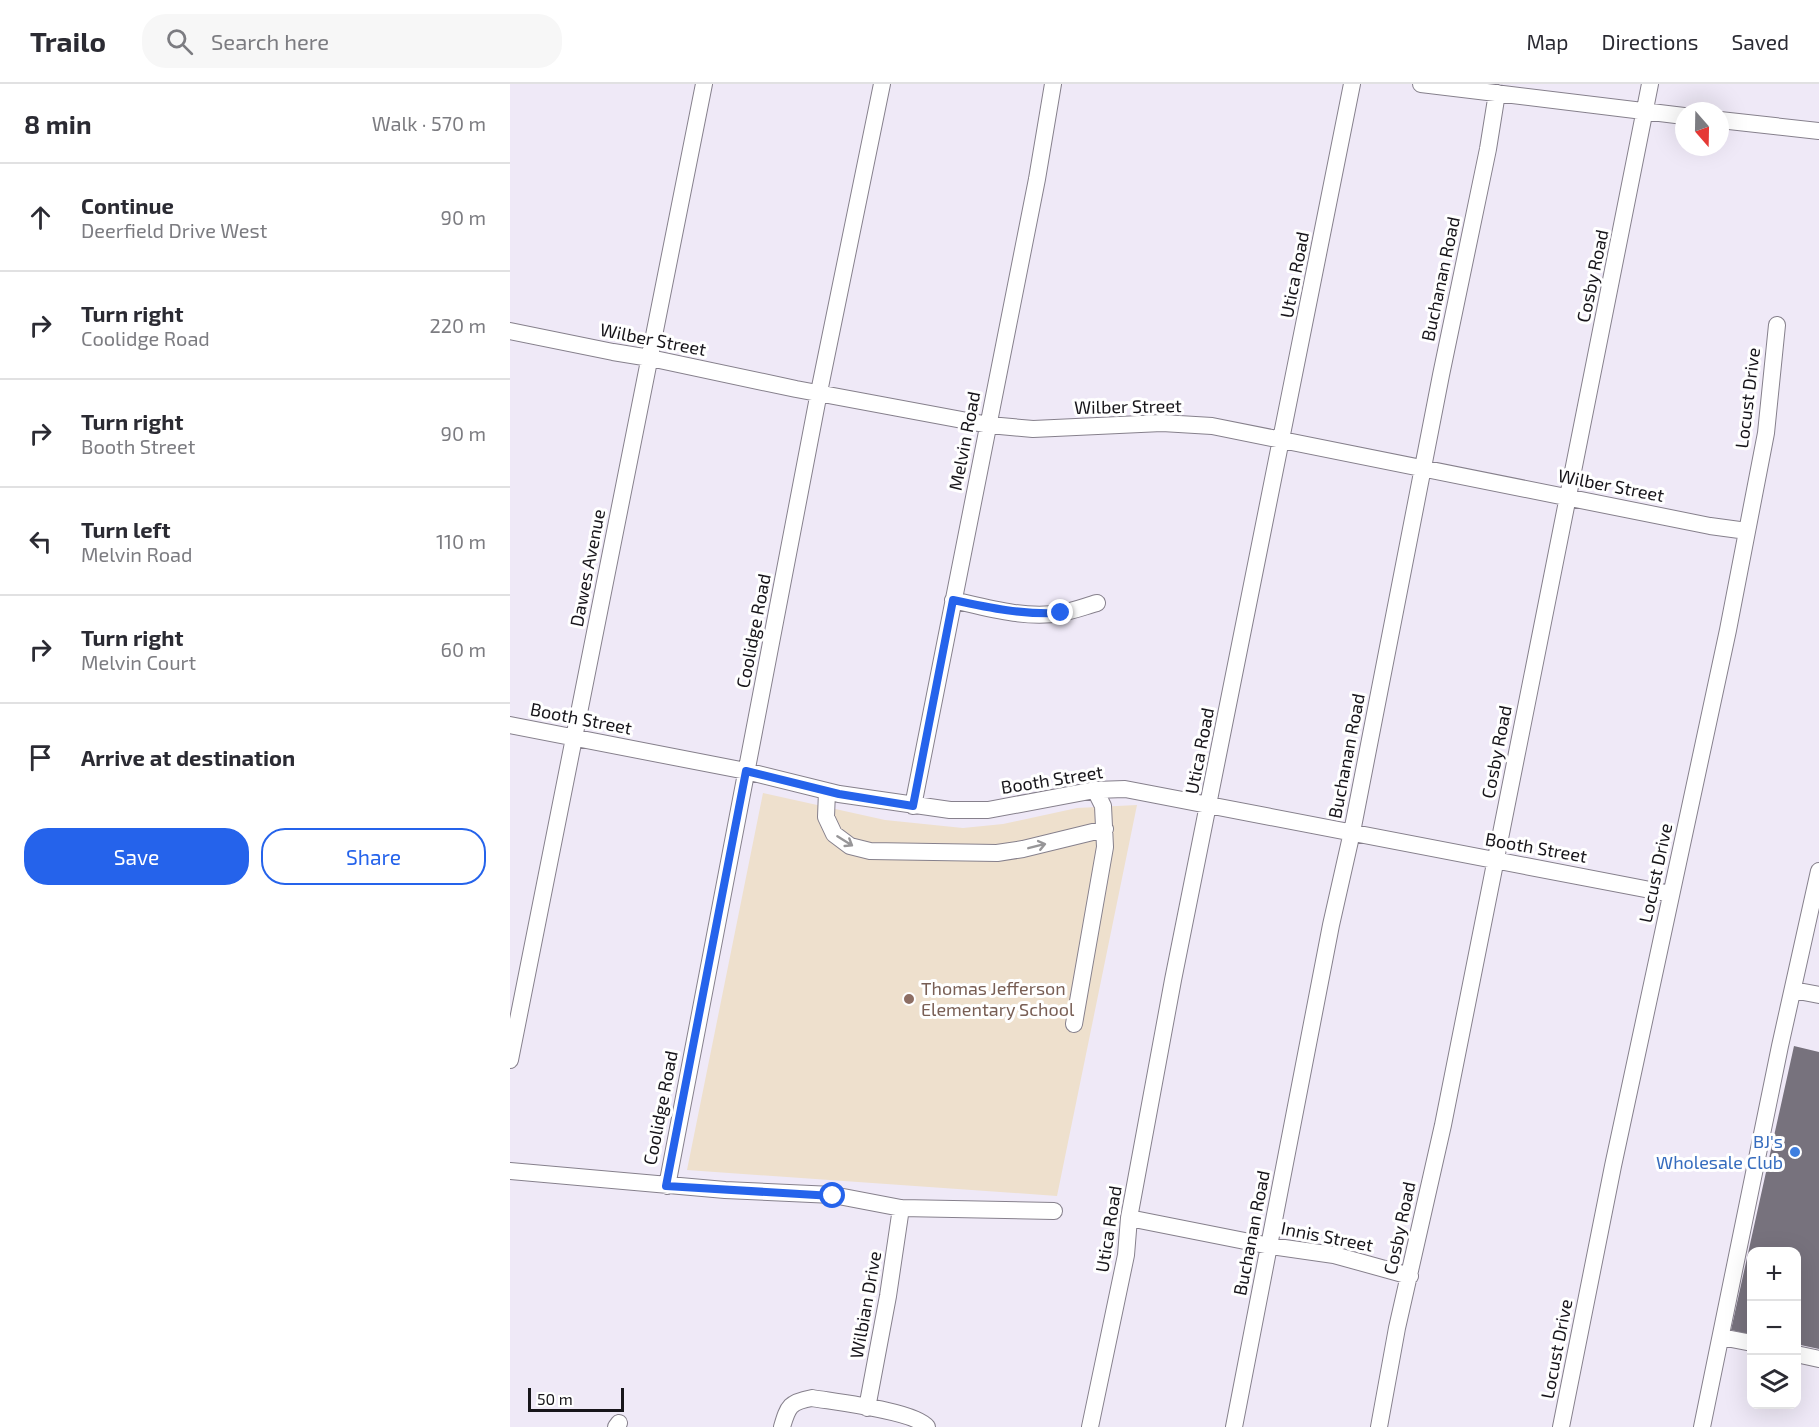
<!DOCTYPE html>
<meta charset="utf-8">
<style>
:root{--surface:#fff;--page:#f7f7f7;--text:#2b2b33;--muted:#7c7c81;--line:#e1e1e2;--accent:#2563eb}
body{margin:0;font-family:"Exo 2",sans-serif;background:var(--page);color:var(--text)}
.controls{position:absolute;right:18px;bottom:18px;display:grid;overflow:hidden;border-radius:12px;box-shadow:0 6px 24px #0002}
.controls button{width:54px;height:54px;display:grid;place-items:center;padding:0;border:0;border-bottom:2px solid var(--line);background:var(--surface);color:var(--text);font:30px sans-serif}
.compass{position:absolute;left:1165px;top:18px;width:54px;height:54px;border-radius:50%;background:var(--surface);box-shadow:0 6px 24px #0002;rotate:160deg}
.scale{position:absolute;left:18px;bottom:15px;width:96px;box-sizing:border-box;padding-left:6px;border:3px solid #17151a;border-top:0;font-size:16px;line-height:21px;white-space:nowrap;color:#17151a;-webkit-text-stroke:4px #fff;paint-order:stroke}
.stop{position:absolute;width:18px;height:18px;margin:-14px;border:4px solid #2563eb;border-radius:50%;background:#fff}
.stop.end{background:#2563eb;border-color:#fff;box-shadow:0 2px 6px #0008}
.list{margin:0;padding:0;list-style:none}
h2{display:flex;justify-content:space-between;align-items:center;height:78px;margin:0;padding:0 24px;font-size:26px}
h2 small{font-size:20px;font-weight:400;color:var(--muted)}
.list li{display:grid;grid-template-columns:39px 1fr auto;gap:18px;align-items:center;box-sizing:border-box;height:108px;padding:0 24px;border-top:2px solid var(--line)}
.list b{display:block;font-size:22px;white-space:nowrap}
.list p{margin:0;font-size:20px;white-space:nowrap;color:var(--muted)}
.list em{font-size:20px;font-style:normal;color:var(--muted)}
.actions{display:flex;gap:12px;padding:18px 24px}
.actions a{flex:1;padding:14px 0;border:2px solid var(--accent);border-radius:24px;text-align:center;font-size:21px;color:var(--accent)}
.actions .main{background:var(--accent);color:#fff}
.icon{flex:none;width:33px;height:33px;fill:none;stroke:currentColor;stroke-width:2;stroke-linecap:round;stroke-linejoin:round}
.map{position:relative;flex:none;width:1309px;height:1343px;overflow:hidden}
header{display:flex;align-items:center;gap:36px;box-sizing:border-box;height:84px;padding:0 30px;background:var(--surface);border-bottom:2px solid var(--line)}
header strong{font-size:28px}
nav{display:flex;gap:33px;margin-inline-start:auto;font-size:21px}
.search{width:420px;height:54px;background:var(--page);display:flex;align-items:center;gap:15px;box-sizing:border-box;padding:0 21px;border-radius:24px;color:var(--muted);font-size:22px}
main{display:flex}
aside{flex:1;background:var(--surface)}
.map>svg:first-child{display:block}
.education{fill:#eee0cd}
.building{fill:#77727d}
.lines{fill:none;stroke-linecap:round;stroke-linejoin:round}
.minor-casing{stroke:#86808c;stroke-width:18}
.minor{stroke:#fff;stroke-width:16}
.oneway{stroke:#979698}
.route{stroke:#2563eb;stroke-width:8}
.education-dot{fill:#8d6e63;stroke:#fff;stroke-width:2}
.shop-dot{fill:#3f7fe0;stroke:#fff;stroke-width:2}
.labels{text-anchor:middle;stroke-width:6;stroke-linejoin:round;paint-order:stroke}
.street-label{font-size:18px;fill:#17151a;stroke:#fff}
.education-label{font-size:18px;fill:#785e54;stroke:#fff;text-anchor:start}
.shop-label{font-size:18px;fill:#366cbe;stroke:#fff;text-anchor:end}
</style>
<header>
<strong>Trailo</strong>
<div class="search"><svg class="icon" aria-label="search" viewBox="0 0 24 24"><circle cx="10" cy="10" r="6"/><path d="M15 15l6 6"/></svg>Search here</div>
<nav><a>Map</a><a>Directions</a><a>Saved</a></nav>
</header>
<main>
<aside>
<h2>8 min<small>Walk · 570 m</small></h2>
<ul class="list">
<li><svg class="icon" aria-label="ahead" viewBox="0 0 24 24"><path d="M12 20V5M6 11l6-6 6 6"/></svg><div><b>Continue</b><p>Deerfield Drive West</p></div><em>90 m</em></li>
<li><svg class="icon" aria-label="right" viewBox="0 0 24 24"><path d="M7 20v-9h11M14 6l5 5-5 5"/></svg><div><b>Turn right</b><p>Coolidge Road</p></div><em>220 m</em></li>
<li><svg class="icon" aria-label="right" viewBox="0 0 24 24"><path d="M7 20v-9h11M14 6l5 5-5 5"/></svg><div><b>Turn right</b><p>Booth Street</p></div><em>90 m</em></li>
<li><svg class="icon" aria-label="left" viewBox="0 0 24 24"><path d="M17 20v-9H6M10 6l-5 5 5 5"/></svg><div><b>Turn left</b><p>Melvin Road</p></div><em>110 m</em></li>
<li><svg class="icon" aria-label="right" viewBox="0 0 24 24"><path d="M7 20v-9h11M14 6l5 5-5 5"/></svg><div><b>Turn right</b><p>Melvin Court</p></div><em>60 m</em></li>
<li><svg class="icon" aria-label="arrive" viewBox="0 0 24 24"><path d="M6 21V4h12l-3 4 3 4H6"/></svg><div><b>Arrive at destination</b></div></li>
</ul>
<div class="actions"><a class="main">Save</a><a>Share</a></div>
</aside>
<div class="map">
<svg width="1309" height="1343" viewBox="0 0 1309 1343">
<rect width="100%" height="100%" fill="#efe9f7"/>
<path class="education" d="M253,709L375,736L453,744L493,740L567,724L627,721L547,1112L177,1086Z"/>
<path class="building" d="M1284,962L1309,968V1265L1286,1260V1168H1242V1251L1221,1246Z"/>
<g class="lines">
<g class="minor-casing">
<path id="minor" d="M911,0L1174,32
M1210,36L1309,47
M0,247L103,268L140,274L286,305L479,341L523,345L652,339L702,342L1200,442L1237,447
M443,516C478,524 515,535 551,529C563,527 576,522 587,519
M0,641L236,687L329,710L440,726H478L585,706L615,705L1161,810
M317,707L316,733L324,750L340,762L360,767L487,769L513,765L595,745
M403,722L527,95L543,0
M1283,906L1309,911
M564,940L595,763L593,722L585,706
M0,976L194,0
M0,1087L215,1106L323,1111L391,1124L544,1127
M157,1102L309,308L372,0
M619,1134L760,1162L824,1171L900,1192
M1211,1253L1242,1259
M1286,1270L1309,1275
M357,1324L378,1212L391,1124
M106,1343L109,1339
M272,1343C278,1322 280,1318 302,1314C325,1318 405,1327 417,1343
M580,1343L616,1171L619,1134L663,896L842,0
M724,1343L821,841L842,748L931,291L978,65L987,9
M869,1343L887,1244L933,1041L1140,0
M1051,1343L1103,1082L1218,546L1256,349L1267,241
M1192,1343L1270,962L1309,787"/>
</g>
<use href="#minor" class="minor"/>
</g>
<defs><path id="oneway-shaft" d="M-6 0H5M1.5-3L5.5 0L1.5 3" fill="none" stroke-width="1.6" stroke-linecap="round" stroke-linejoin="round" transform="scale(1.5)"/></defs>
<g class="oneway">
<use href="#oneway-shaft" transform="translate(335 757) rotate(32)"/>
<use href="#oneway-shaft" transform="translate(527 762) rotate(-14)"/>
</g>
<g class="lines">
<path class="route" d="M323,1112L156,1102L236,687L329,710L403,722L443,516C480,524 514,531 551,529"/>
</g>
<circle class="education-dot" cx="399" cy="915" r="6"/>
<circle class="shop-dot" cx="1285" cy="1068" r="6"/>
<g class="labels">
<g class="street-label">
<text transform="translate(785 191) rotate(-79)" y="6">Utica Road</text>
<text transform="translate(1083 192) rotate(-78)" y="6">Cosby Road</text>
<text transform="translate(931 195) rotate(-78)" y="6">Buchanan Road</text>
<text transform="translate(143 256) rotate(11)" y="6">Wilber Street</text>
<text transform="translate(1238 314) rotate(-83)" y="6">Locust Drive</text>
<text transform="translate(618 323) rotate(-1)" y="6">Wilber Street</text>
<text transform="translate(455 357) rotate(-79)" y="6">Melvin Road</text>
<text transform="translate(1101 402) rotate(11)" y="6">Wilber Street</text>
<text transform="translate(78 484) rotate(-79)" y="6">Dawes Avenue</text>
<text transform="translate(244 547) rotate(-79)" y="6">Coolidge Road</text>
<text transform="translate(71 635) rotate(11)" y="6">Booth Street</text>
<text transform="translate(690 667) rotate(-79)" y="6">Utica Road</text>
<text transform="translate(987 668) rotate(-79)" y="6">Cosby Road</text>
<text transform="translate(837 672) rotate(-79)" y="6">Buchanan Road</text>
<text transform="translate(542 696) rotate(-9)" y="6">Booth Street</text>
<text transform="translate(1026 764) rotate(10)" y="6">Booth Street</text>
<text transform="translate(1146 789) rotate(-78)" y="6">Locust Drive</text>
<text transform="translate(151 1024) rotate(-79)" y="6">Coolidge Road</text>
<text transform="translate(890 1144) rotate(-78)" y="6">Cosby Road</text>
<text transform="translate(599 1145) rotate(-81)" y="6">Utica Road</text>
<text transform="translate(742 1149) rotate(-79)" y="6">Buchanan Road</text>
<text transform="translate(817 1153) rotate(11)" y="6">Innis Street</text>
<text transform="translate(356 1221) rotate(-80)" y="6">Wilbian Drive</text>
<text transform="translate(1047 1265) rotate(-79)" y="6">Locust Drive</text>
</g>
<g class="education-label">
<text x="411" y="911">Thomas Jefferson<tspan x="411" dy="21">Elementary School</tspan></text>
</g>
<g class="shop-label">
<text x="1273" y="1064">BJ's<tspan x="1273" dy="21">Wholesale Club</tspan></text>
</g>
</g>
</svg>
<div class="controls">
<button>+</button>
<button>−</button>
<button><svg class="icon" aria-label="layers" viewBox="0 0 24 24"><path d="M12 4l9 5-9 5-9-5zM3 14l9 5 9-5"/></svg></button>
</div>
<svg class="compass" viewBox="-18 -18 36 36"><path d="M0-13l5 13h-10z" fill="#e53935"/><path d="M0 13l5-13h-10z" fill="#7c7c81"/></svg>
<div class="scale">50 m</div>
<div class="stop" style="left:323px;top:1112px"></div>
<div class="stop end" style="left:551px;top:529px"></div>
</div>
</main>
